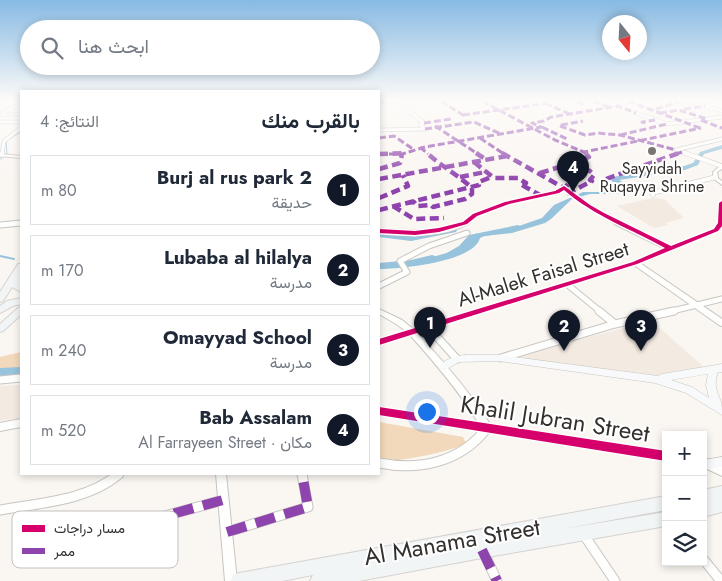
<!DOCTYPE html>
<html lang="ar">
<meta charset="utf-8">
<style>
:root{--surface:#fff;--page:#f2f2f3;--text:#1f2937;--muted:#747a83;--line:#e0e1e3;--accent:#111827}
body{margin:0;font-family:Jost,Vazirmatn,sans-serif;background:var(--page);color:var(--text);direction:rtl}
.controls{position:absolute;right:15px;bottom:15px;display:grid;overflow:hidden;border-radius:0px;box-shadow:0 2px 8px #0003}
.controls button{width:45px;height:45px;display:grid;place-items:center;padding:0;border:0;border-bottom:1px solid var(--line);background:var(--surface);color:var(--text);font:25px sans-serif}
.compass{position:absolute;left:602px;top:15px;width:45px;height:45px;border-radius:50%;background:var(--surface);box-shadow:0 2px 8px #0003;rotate:162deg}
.you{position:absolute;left:426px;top:411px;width:18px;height:18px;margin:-12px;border:4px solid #fff;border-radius:50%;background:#1a73e8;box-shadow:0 0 0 8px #1a73e833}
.badge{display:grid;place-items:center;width:32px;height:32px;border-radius:50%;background:var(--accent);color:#fff;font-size:16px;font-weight:700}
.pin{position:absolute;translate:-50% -41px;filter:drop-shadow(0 1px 2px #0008)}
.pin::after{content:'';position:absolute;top:26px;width:18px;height:15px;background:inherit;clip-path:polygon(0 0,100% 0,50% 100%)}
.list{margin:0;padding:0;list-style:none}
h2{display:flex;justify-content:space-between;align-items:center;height:65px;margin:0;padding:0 20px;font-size:21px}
h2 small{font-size:16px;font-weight:400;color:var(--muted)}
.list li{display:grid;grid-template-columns:32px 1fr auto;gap:15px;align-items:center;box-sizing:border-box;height:70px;margin:0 10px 10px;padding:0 10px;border:1px solid var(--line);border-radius:0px}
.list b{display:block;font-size:19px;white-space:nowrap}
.list p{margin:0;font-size:16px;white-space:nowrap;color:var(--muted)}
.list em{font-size:16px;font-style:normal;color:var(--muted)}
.icon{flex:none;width:28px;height:28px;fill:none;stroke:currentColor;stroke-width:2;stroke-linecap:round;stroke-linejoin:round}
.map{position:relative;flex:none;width:722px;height:581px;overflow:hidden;direction:ltr}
.search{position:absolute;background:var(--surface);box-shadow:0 2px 8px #0003;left:20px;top:20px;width:360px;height:55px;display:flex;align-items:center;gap:12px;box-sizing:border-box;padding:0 18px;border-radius:28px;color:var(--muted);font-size:19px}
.panel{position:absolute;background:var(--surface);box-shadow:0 2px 8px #0003;left:20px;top:90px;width:360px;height:385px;border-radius:0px;direction:rtl}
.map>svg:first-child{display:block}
.built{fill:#f3eae1}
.green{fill:#f3d9bb}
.water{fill:#97c3dc}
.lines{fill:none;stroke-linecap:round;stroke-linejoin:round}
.stream-far1{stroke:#97c3dc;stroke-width:1}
.stream{stroke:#97c3dc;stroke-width:2}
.river{fill:#97c3dc;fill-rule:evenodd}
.minor-far4-casing{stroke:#c8c6c2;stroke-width:4.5}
.minor-far3-casing{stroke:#c8c6c2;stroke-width:5}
.minor-far2-casing{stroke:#c8c6c2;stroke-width:7}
.minor-far1-casing{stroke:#c8c6c2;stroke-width:9}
.minor-casing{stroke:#c8c6c2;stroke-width:11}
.tertiary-casing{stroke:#c8c6c2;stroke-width:2}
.secondary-casing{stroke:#c8c6c2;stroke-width:1}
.primary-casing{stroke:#d5d2d0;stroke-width:2}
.minor-far4{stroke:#fefefd;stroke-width:3}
.minor-far3{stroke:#fefefd;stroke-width:4}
.minor-far2{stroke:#fefefd;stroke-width:5}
.minor-far1{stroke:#fefefd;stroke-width:7}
.minor{stroke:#fefefd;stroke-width:9}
.tertiary{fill:#fefefd;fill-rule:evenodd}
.secondary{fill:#f8f9fa;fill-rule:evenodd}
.primary{fill:#f2f5f6;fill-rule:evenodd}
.quiet-far2{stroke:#8e44ad;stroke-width:3;stroke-dasharray:7 3;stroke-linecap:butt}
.quiet-far1{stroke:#8e44ad;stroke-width:4.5;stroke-dasharray:9 4.5;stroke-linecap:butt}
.quiet{stroke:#8e44ad;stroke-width:10;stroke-dasharray:20 10;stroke-linecap:butt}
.cycleway-casing{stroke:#fff;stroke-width:3}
.cycleway{fill:#d6006c;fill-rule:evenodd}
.poi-dot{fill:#797572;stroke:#fff;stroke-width:2}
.labels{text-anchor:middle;stroke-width:4;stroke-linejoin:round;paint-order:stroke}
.far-poi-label{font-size:16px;fill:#33302d;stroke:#fff}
.street-label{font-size:20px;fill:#33302d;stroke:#fff}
.near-street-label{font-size:24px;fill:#33302d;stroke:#fff}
.key{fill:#fff;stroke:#c2c1c0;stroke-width:1}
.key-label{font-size:14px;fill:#33302d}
</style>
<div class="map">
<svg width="722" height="581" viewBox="0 0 722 581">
<rect width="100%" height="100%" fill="#faf6f2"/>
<path class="built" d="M653,198L664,199L684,218L665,223L668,225L654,228L617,206Z
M652,321L706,369L650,376L617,373L512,356Z
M21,385V418L0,421V386Z"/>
<path class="green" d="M21,352V370L0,372V357Z
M379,422L463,437L466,443C458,450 410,459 398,460C391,460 385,459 379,457Z"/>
<path class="water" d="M618,178V180L630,186L629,190L616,194H590L572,199L551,219L545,223L512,233L484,236L480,238C474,262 400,269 379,269V265L411,263L461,249C467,245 469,238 475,234L507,230L542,218L554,205L583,192H615L625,187L611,181Z"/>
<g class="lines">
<path class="stream-far1" d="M7,154L6,141L21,132
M0,159L5,156"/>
<path class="stream" d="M0,256L14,259"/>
<path class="river" d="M722,145V149L704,154L698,165L685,170L619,180L628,185L624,187L609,179L612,177L684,166L693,163L700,152Z
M518,225L522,227L521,229L480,237C474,239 473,243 468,248C463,253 456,255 449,257L445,254L459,246L469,235Z
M453,228L457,230L456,232L411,241L379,237V232L411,235Z
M432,255L435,256L437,258L435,260L411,266L379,269V263L411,260Z
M21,367V377L0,378V368Z"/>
<g class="minor-far4-casing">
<path id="minor-far4" d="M688,101L722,111
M397,102L424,123L420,124L425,129
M3,113L19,104
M636,113L667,124L722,117
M0,122H21
M379,130L425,129
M676,150L688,154
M676,150L722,139
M2,154L4,141L21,128"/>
</g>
<g class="minor-far3-casing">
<path id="minor-far3" d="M685,153L722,166
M2,155V153
M653,195L652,193L716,177
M465,223C490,203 526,199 557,192L564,188L588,206L619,223"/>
</g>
<g class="minor-far2-casing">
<path id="minor-far2" d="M616,222L669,248
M0,225L21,223
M379,231C407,233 441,236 467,222
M568,285L601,312
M379,286L407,272L400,261L429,246L467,233
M668,312L722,299"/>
</g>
<g class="minor-far1-casing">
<path id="minor-far1" d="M599,311L615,324
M427,326L457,359
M501,358L615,324L674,311
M0,380L21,378"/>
</g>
<g class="minor-casing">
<path id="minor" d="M379,463C420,471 461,462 487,428
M0,510C40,503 87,501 119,474
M227,532L308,507L302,474
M584,535L615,581
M28,548L121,528L223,500
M483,551L497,581
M703,559L721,581"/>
</g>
<g class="tertiary-casing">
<path id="tertiary" d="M390,101H406L379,104V102Z
M0,154L21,156V158L0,156Z
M720,166H722V169L717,172L718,178L722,181V185L714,179L713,172Z
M722,201V226L718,231L640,263L722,319V326L719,325L634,265L417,333C444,362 469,391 490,424L666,451V461L379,415V407L478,422C459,391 435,363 410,335L379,345V339L406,331L396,324L379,314V309L402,320L413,329L633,262L714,229L718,223L719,203Z
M21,419V427L0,431V423Z
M703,457L722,466V476L703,467Z
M216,474H226L237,581H225Z"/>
</g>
<g class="secondary-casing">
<path id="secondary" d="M465,355H499L658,376L662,374L722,364V372H718C713,386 717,390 721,402C722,406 722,411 722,415L686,393L655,383L499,361L459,362L443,371L440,370L438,367C445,359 455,356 465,355ZM708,374L706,385L709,398L692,387L671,380Z
M722,457V467L708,469L704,468V460Z"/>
</g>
<g class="primary-casing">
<path id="primary" d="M21,113V115L0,116V114Z
M18,264H21V292L12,287L3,301L0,302V292Z
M21,298V304L13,306L0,313V306L7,301Z
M21,307V315L3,331L0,332V324L18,308Z
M722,486V512L703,517V490Z
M666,496V510L562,529L666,512V526L482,558L359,581H310L313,575L282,581H231L233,575L239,573Z"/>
</g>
<use href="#minor-far4" class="minor-far4"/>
<use href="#minor-far3" class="minor-far3"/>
<use href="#minor-far2" class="minor-far2"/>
<use href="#minor-far1" class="minor-far1"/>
<use href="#minor" class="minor"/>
<use href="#tertiary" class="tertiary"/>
<use href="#secondary" class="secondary"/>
<use href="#primary" class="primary"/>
<path class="quiet-far2" d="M381,101L383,103
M441,101L466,117
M482,101L555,140L584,152
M577,101L584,104
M593,101L609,107
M628,101L700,128
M545,103L570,114
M656,109L680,101
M684,109L705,106
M660,113L679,110L707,119
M463,115L547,103L542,101
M701,120L722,128
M424,123L451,119
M645,123L642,122L655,120
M561,125L583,121
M435,126L478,154
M560,126L585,135L598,133L620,135L676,150
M542,127L569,140
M425,129L474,122L501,134
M620,135L667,124
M379,138L394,136L413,149
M480,138L504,154
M420,147L428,154
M379,154H402L425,147L541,127L532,123L544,121L551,117L618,106L636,113
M586,154L584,152L701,128
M676,154L682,152"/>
<path class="quiet-far1" d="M476,153L487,160
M502,153L564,188L572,181L580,178
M379,154L405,153
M474,162L494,178H518L526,183L520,184L540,195
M379,169L400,163L402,154
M540,173L569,164
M460,177L485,172
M379,179L507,156
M606,179L679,153
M567,194L592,181L590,180L594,175L590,171L569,164L589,157L585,153
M379,198L408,186L403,175
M407,203L414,202L417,206L431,205L433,207L465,199L472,194V188C458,175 441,166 427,153
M393,206L414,219L444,218
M379,210L479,185V182L491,177"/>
<path class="quiet" d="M227,532L308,507L302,474
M28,548L121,528L223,500
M482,550L497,581"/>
<g class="cycleway-casing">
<path id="cycleway" d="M564,186L590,205L604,213L671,246L714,229L718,223L719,203L722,201V226L718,231L637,264L379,345V339L633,262L665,248C631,229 594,216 564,190L559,193L509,204L477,216L467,224L439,232L415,235L379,233V229L415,231L439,228L463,222L473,214L505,202L555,191Z
M379,407L666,451V461L379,415Z"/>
</g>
<use href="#cycleway" class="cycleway"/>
</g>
<linearGradient id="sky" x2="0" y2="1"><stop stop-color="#87bae3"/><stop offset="0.55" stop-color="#fdfbf9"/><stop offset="1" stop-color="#fdfbf9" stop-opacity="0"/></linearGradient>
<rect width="722" height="182" fill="url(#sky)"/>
<circle class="poi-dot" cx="652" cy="151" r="5"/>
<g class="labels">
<g class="far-poi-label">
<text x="652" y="174">Sayyidah<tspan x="652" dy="18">Ruqayya Shrine</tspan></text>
</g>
<g class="street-label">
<text transform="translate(543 274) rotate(-17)" y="7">Al-Malek Faisal Street</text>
</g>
<g class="near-street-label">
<text transform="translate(555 419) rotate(9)" y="8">Khalil Jubran Street</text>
<text transform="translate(452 542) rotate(-10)" y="8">Al Manama Street</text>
</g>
</g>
<rect x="12" y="511" width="166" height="57" rx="8" class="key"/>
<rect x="22" y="525" width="23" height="7" fill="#d6006c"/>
<rect x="22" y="548" width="23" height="6" fill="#8e44ad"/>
<g class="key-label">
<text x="54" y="533">مسار دراجات</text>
<text x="54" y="556">ممر</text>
</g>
</svg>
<div class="controls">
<button>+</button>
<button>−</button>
<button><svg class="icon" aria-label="layers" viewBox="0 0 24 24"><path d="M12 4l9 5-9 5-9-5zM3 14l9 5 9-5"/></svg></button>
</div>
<svg class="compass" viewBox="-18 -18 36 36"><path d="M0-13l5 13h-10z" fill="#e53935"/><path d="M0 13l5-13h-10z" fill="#747a83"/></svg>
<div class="you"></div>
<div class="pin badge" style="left:430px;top:348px">1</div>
<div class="pin badge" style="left:564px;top:351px">2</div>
<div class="pin badge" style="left:641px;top:351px">3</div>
<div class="pin badge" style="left:573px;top:192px">4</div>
<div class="search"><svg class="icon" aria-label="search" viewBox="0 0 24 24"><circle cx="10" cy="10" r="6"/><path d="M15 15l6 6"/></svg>ابحث هنا</div>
<section class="panel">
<h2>بالقرب منك<small>النتائج: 4</small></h2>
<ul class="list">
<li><span class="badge">1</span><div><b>Burj al rus park 2</b><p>حديقة</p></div><em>80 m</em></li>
<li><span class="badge">2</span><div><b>Lubaba al hilalya</b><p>مدرسة</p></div><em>170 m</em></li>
<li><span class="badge">3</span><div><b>Omayyad School</b><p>مدرسة</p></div><em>240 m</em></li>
<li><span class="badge">4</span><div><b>Bab Assalam</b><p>مكان · Al Farrayeen Street</p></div><em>520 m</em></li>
</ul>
</section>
</div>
